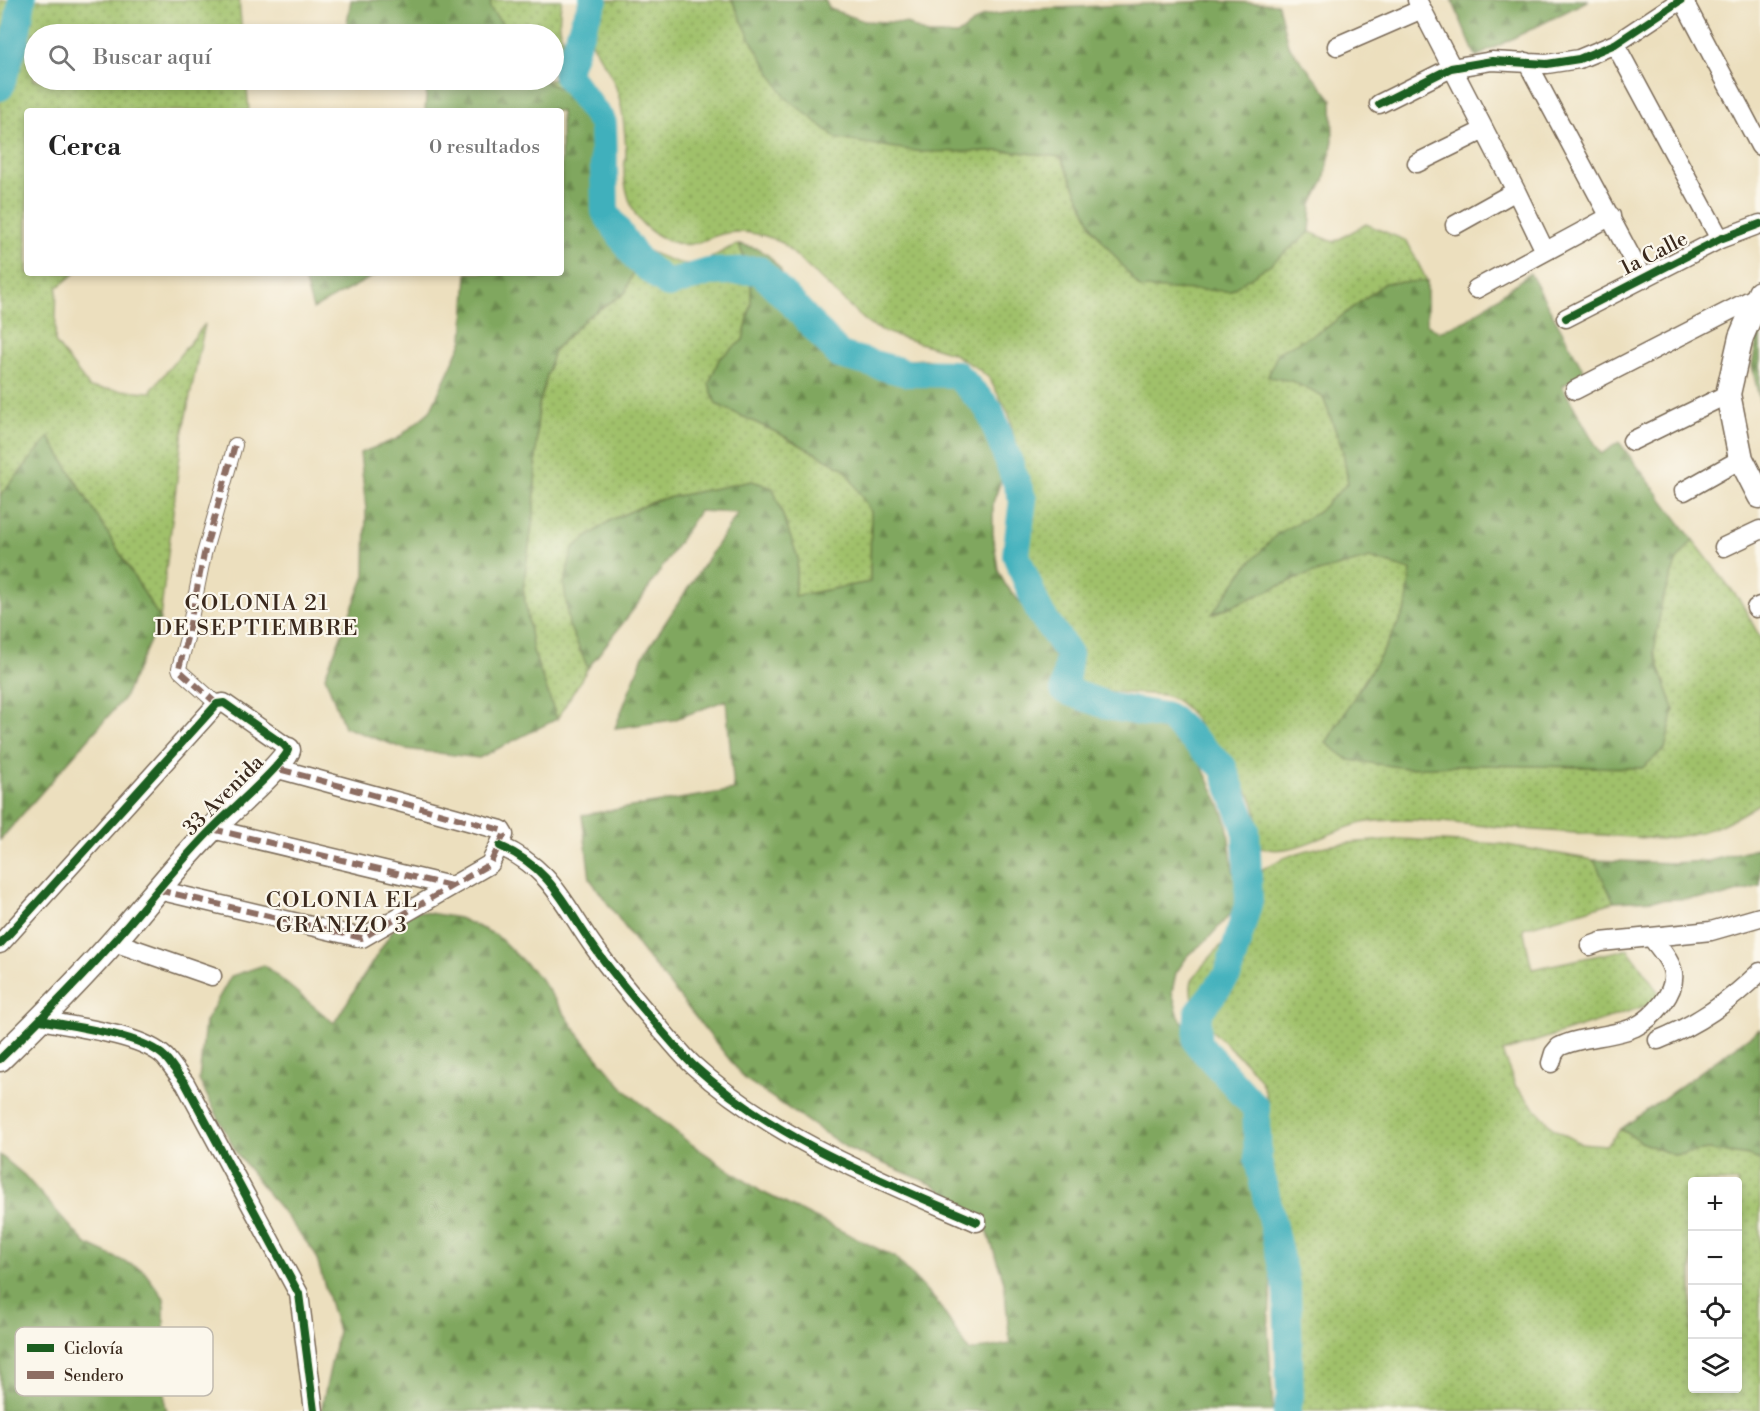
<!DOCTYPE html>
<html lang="es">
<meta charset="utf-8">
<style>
:root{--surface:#fff;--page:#f2f2f2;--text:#222;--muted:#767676;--line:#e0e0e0}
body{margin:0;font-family:"Libre Bodoni",serif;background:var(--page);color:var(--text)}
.controls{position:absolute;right:18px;bottom:18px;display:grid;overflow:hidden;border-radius:6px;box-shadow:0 3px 9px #0003}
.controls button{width:54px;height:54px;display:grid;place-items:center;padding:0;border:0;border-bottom:2px solid var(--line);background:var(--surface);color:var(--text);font:30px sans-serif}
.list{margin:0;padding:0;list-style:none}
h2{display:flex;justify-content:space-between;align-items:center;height:78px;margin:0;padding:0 24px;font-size:26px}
h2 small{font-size:20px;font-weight:400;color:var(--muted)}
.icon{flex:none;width:33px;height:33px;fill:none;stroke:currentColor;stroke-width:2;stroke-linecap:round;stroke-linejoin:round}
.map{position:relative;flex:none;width:1760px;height:1411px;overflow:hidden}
.search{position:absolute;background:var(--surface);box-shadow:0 3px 9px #0003;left:24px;top:24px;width:540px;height:66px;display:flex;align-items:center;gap:15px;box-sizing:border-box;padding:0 21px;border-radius:33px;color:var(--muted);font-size:22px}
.panel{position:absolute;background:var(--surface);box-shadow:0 3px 9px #0003;left:24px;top:108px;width:540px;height:168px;border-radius:6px}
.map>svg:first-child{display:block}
.grass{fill:url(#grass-dots);stroke:#6e7644;stroke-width:1.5;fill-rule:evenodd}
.forest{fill:url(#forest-firs);stroke:#5e683e;stroke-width:1.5}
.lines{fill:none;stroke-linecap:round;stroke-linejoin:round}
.river{stroke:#40b0bc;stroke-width:28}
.pedestrian-casing{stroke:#796956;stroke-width:16}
.minor-casing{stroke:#796956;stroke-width:21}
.tertiary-casing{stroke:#796956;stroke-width:27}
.pedestrian{stroke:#fff;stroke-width:14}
.minor{stroke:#fff;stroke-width:18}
.tertiary{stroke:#fff;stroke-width:24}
.quiet{stroke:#8d6e63;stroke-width:6;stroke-dasharray:12 6;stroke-linecap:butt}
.cycleway-casing{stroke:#fbf7ec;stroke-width:11}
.cycleway{stroke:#1b5e20;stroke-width:8}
.labels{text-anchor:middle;stroke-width:4.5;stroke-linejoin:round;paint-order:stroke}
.street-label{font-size:21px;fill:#3b2a1e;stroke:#fbf7ec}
.neighbourhood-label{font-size:22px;letter-spacing:1.5px;fill:#3b2a1e;stroke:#fbf7ec}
.key{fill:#fbf7ec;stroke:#c1baae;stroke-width:1.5}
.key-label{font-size:16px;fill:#3b2a1e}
</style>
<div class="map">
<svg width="1760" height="1411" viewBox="0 0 1760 1411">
<defs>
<pattern id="grass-dots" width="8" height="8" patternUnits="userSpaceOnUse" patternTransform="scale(1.5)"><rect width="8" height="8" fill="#a0c16a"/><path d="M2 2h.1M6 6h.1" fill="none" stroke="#849d57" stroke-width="1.8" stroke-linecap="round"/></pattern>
<pattern id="forest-firs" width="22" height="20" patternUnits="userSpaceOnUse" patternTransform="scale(1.5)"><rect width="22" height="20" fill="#80a75e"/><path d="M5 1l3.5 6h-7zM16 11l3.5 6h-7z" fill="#6a884d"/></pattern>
</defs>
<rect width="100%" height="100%" fill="#fbf7ec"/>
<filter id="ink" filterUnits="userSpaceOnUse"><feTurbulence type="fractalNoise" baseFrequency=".0167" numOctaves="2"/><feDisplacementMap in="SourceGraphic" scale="12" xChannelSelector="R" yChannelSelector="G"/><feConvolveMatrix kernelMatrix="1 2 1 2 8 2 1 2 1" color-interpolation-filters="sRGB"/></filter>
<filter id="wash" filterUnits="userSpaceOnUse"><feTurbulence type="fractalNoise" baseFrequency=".008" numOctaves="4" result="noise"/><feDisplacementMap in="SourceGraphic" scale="24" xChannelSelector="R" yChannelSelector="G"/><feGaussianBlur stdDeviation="1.35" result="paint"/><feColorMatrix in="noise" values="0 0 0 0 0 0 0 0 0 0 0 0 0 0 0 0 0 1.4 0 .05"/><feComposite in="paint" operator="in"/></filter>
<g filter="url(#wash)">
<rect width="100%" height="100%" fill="#ecdfbe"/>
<path class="grass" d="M0,0H239L242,34H34V80H246L249,111H27V273H75L57,288L55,342L90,388L150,392L205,324L183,430L160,619L49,437L0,496Z
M491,0H562C552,39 574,67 591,100L560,89L542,80H554V34H510L490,8Z
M587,0H732L752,42L1009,151L1061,157L1094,230L1185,288L1230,291L1272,263L1310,232L1334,242L1366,224L1407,241L1427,281L1385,283L1326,328L1278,353L1268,376L1292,381L1323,397L1343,451L1348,483L1317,513L1278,533L1213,614L1303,576L1370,558L1412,570L1406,609L1383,651L1326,743L1406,768L1480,765L1642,768L1665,749L1674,709L1654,652L1662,601L1677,560L1693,540L1741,602L1760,638V803C1723,827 1704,834 1660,839C1602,835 1545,831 1487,826C1448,823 1407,817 1368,822C1335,826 1290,861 1259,846C1258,832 1258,814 1253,801C1247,787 1232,777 1223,766C1204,743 1198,707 1167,696C1162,694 1155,695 1149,694C1125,692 1099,694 1078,681L1074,648L1067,628L1017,570L1010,557L1009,526L1015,500L1019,463L1009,414L989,378L977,368L952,353L891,334L870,325L782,243C762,233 738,228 715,236C696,243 689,249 667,240C655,235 643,227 636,215C629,204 624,183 624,171C624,164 626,158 626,152C625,134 624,115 619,97C609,57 580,48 587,0Z
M739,244L751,277V305L743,340L719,359L709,384L716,404L778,433L845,469L871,512L870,582L794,596L798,558L773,488L752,481L657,500L611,520L573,548L569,625L588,668L557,719L533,651L523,588L534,511L538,408L554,350L587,317L625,293L643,249C661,256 687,271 706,261C717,255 726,248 739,244Z
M1400,839L1501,844L1594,860L1614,902L1523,928L1532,969L1628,949L1664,1000L1502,1052L1516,1087L1554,1129L1580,1143L1606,1145L1621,1129L1643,1143L1674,1155L1708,1150L1749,1156L1760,1160V1411H1292C1297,1339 1285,1265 1276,1194C1274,1177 1270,1161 1268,1144C1266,1126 1271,1103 1263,1086C1247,1051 1187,1027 1191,985C1192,973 1220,949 1229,936C1240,920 1249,882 1261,871C1263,868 1269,866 1272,864C1311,842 1357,843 1400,839ZM1692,1182H1738V1388H1692Z"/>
<path class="forest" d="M351,0H491L490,8L510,34H345Z
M732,0H825L830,9L864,21L906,23L927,35H957L983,16L1034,9L1212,1L1278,4L1288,45L1332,99L1333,141L1324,181L1312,204L1310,232L1272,263L1230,291L1140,288L1094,230L1061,157L1009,151L922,152L838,139L785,97L752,42Z
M1452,0H1589L1476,57Z
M411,80H542L560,89L591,100C592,106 595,113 595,119C597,153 584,190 605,221C614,234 630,242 643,249L625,293L587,317L554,350L538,408L534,511L523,588L533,651L557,719L479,758L405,749L344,727L325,676L365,576L366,509L360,453L397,439L430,411L463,340L467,273H561V111H425L427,87Z
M739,244L759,249L769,256L780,269L803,321L817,342L846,354L870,359L896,361L924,359L938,362L950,371L971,381L996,420L1005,449L1006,467L993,503V535L998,569L1005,584L1033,618L1050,644L1056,664L1058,683L1063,691L1076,697L1146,709L1160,715L1191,743L1220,805L1227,823L1233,870L1240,891L1235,909L1206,941L1189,954L1176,973L1172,992L1179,1017L1197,1041L1235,1069L1251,1112L1256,1178L1270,1262L1271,1291L1268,1329L1273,1411H321L338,1331L315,1253L237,1154L199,1080L205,1022L231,976L264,965L334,1023L406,909L459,918L496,935L540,978L579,1035L625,1090L687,1141L762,1192L895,1257L937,1302L969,1351L1010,1344L1004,1282L985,1224L934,1185L847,1148L745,1079L640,948L590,879L582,815L734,790L726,700L673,720L615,728L643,656L738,513L699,511L640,601L588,668L569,625L564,584L573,548L611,520L657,500L752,481L773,488L798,558L794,596L870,582L871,512L845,469L778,433L716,404L709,384L719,359L743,340L751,305V277Z
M302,273H379L313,309Z
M1530,273L1585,373L1562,386L1601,454L1619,442L1693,540L1677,560L1662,601L1654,652L1674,709L1665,749L1642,768L1480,765L1406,768L1349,760L1326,743L1383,651L1406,609L1411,570L1370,558L1303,576L1212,614L1246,567L1278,533L1317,513L1348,483L1343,451L1323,397L1292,381L1268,377L1278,352L1326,328L1385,283L1427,281V324L1439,332L1467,320Z
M1760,325V403L1752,366Z
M49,437L160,619L124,698L0,840V496Z
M1760,847V886L1721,897L1614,902L1594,860L1672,863L1709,861Z
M1760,1029V1160L1749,1156L1708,1150L1674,1155L1643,1143L1621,1129Z
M0,1155L24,1175L86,1244L143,1270L164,1298L165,1404L167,1411H0Z"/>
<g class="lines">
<path class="river" d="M594,0L584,22L566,74L603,123L605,212L637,259L668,284L709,272L759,270L792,303L840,355L907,373L956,374L989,409L1023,500L1016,555L1039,611L1069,654L1064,690L1112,707L1169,717L1223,767L1246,829L1249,901L1228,974L1198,1013L1197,1043L1256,1108L1258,1160L1287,1289L1290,1396L1287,1411
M0,87L15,42L22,0"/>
</g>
</g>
<g filter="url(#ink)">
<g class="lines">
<g class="pedestrian-casing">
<path id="pedestrian" d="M217,704L180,671L179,668L187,638L204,554L235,445"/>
</g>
<g class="minor-casing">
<path id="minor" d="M1417,0L1516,191L1545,251
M1683,0L1760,146
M1615,44L1720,239
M1337,46L1422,9
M1527,62L1643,279
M1379,104L1451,68L1492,61L1547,64L1579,59L1615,44L1681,0
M1417,163L1484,130
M1455,225L1516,191
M1476,289L1611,216
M1566,318L1720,239L1760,224
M1575,390L1760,295
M1632,441L1728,394
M1684,491L1741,459
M1724,547L1760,530
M1756,608L1760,606
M212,829L451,886
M500,846C552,869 563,904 594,947C614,976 639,1004 662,1031C672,1042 682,1055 693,1065C773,1138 878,1179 977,1222
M158,890L362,938L490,864L504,835L501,830L275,768
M114,942L212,976
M0,944L217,704L224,703L284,745L288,750
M1590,946L1601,942L1711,931L1760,917
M41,1020C73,1027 142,1034 165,1057C172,1065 178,1075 185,1083L299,1294L314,1411
M1658,1040C1698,1024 1729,1002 1760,972
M1551,1063L1554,1053L1559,1047C1580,1036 1614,1037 1635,1027C1653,1018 1679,991 1672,969C1669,958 1659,948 1652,938"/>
</g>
<g class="tertiary-casing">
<path id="tertiary" d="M1760,293L1741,337L1728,394L1741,459L1760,496
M0,1059C39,1021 78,982 114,941C148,903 179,861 216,825C229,812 285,763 288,750"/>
</g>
<use href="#pedestrian" class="pedestrian"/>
<use href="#minor" class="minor"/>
<use href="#tertiary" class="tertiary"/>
<path class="quiet" d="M217,704L180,671L179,668L187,638L204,554L235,445
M212,829L451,886
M158,890L362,938L490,864L504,835L501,830L275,768"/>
<g class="cycleway-casing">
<path id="cycleway" d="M1379,104L1451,68L1492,61L1547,64L1579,59L1615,44L1681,0
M1566,318L1720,239L1760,224
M500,846C552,869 563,904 594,947C614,976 639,1004 662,1031C672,1042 682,1055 693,1065C773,1138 878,1179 977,1222
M0,944L217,704L224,703L284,745L288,750C285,763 229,812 216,825C179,861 148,903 114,941C78,982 39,1021 0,1059
M41,1020C73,1027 142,1034 165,1057C172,1065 178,1075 185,1083L299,1294L314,1411"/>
</g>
<use href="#cycleway" class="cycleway"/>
</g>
</g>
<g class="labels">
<g class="street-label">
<text transform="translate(1654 253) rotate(-27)" y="7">1a Calle</text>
<text transform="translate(223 795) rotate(-45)" y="7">33 Avenida</text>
</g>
<g class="neighbourhood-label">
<text x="257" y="610">COLONIA 21<tspan x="257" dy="25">DE SEPTIEMBRE</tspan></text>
<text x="342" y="907">COLONIA EL<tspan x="342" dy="25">GRANIZO 3</tspan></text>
</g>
</g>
<rect x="15" y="1327" width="198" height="69" rx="9" class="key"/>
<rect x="27" y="1344" width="27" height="8" fill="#1b5e20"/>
<rect x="27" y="1371" width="27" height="8" fill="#8d6e63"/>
<g class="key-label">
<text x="64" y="1354">Ciclovía</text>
<text x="64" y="1381">Sendero</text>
</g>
</svg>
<div class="controls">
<button>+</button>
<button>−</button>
<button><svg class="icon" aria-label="locate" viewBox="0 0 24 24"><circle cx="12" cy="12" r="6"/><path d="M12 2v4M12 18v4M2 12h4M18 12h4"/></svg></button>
<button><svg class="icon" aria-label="layers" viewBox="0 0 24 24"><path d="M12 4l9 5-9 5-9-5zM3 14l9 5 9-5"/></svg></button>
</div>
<div class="search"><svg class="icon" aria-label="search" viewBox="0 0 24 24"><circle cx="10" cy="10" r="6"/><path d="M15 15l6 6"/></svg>Buscar aquí</div>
<section class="panel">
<h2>Cerca<small>0 resultados</small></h2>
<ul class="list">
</ul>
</section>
</div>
